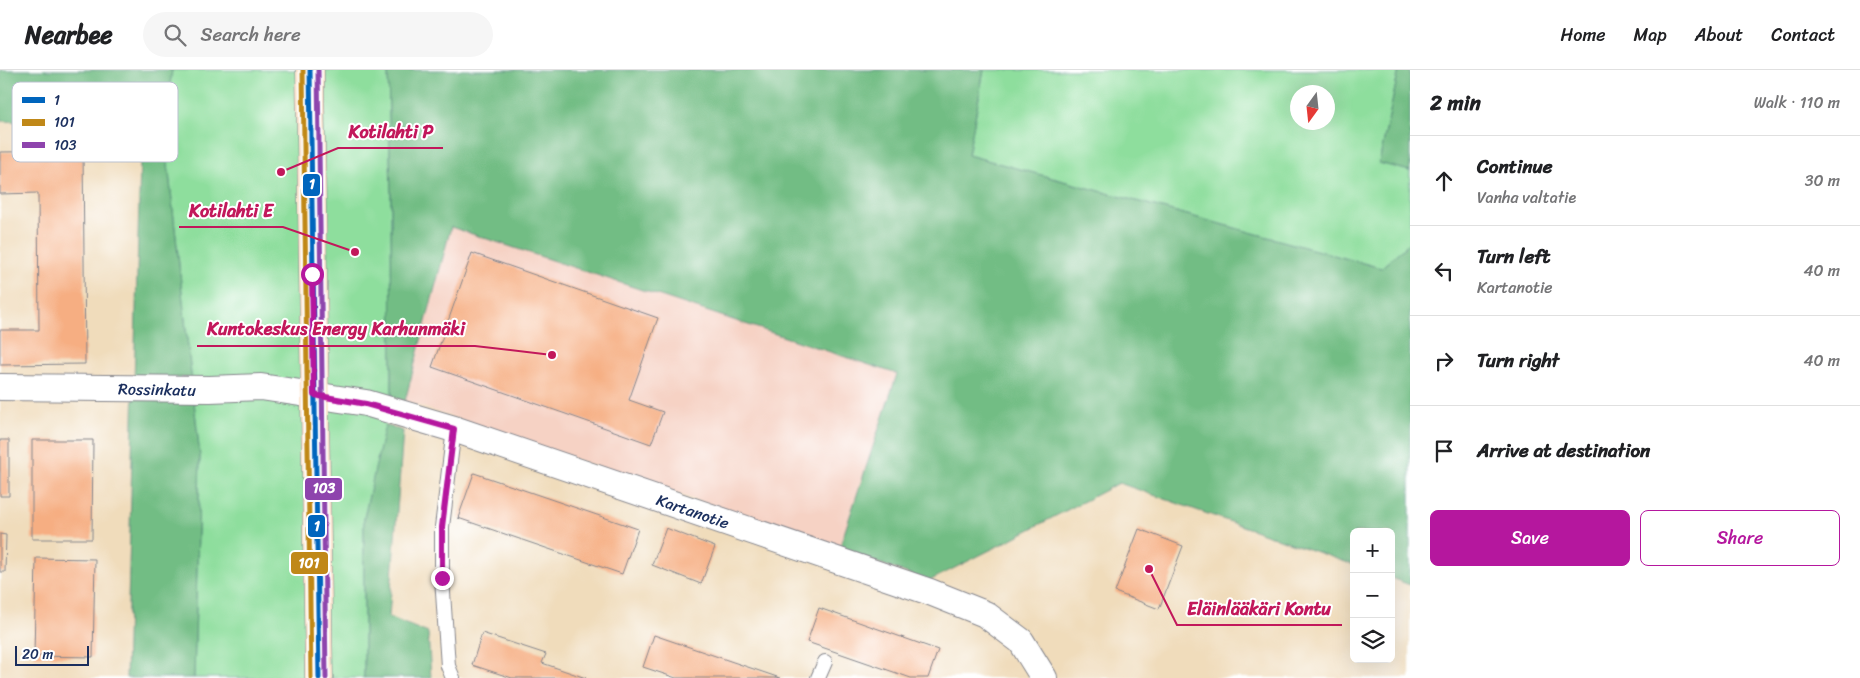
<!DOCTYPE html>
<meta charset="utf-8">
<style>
:root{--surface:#fff;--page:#f6f6f6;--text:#202124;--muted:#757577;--line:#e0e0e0;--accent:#b5179e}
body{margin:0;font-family:Sriracha,sans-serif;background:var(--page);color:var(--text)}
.controls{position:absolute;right:15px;bottom:15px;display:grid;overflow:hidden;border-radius:8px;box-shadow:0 5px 20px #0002}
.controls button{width:45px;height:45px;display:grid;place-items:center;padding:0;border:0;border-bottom:1px solid var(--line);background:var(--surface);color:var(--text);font:25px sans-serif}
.compass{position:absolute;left:1290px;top:15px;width:45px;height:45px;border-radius:50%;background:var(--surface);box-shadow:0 5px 20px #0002;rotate:195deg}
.scale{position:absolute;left:15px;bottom:12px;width:74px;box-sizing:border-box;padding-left:5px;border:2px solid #1b2f5e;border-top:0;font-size:14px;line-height:18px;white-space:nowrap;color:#1b2f5e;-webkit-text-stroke:4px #fff;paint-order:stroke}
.stop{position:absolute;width:15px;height:15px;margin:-11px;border:4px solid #b5179e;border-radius:50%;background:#fff}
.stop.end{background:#b5179e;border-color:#fff;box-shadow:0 1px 5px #0008}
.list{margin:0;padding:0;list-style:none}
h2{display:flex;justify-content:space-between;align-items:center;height:65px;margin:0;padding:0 20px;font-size:21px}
h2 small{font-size:16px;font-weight:400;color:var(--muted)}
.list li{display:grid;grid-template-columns:32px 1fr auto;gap:15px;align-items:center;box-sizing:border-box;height:90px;padding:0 20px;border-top:1px solid var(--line)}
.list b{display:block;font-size:19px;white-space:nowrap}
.list p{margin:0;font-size:16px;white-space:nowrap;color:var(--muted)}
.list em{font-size:16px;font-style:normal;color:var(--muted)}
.actions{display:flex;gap:10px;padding:15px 20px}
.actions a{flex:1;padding:11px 0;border:1px solid var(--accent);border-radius:8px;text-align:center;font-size:18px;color:var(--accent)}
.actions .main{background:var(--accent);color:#fff}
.icon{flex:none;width:28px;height:28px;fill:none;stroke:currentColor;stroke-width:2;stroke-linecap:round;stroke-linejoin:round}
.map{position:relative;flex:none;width:1410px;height:608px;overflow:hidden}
header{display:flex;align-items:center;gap:30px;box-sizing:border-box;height:70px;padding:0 25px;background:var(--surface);border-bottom:1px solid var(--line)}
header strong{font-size:24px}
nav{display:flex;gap:28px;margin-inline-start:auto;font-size:18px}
.search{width:350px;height:45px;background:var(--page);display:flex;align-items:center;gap:12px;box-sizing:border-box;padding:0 18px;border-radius:28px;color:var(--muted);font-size:19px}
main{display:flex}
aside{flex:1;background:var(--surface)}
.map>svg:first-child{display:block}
.built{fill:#f6d2c4}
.green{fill:#8ede9d;stroke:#54867e;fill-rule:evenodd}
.forest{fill:#72bd84;stroke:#467671}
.building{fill:#f6ae82}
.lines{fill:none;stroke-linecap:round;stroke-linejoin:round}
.service-casing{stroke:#86868c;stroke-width:16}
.minor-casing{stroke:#86868c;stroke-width:28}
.secondary-casing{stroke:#86868c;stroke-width:29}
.service{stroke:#fff;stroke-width:14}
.minor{stroke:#fff;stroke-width:26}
.secondary{stroke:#fce5d0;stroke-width:28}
.bus-1-casing{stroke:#fff;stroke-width:9}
.bus-2-casing{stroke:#fff;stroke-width:9}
.bus-3-casing{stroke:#fff;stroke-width:9}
.bus-1{stroke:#0065bd;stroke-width:5}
.bus-2{stroke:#c08818;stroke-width:5}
.bus-3{stroke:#8e44ad;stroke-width:5}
.route{stroke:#b5179e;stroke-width:6}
.labels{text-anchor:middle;stroke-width:4;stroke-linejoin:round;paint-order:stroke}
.street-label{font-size:16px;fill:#1b2f5e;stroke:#fff}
.key{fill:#fff;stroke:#bbc1cf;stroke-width:1}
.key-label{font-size:14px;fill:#1b2f5e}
.leader{fill:none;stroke:#c2185b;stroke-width:2}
.callout-dot{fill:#c2185b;stroke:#fff;stroke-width:2}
.callout-label{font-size:18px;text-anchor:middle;font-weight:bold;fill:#c2185b;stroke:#fff;stroke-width:4;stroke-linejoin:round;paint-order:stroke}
.line-badge{stroke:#fff;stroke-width:2}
.badge-label{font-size:14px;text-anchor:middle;font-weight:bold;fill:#fff}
</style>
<header>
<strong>Nearbee</strong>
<div class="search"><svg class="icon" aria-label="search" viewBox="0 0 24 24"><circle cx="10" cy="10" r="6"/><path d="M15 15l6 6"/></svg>Search here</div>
<nav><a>Home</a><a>Map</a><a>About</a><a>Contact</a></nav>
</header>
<main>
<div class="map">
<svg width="1410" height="608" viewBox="0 0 1410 608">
<rect width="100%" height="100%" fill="#fff"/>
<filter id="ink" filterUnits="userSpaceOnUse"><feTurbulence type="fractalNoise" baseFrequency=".02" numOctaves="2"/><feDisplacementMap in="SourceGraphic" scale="10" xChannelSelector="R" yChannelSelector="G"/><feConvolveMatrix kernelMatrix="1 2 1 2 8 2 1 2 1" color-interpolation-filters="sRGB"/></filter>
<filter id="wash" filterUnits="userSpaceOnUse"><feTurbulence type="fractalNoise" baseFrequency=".0096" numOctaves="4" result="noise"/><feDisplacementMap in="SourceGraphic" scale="20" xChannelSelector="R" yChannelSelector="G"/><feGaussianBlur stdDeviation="1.12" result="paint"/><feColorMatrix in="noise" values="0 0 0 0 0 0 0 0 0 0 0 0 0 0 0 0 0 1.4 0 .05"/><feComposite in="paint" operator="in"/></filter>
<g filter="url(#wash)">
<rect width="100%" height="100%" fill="#f0dcbb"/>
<path class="built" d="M451,157L897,304L839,479L405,331Z"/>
<path class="green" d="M172,0H388L391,125L392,327L364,448V608H194L200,387L164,57Z
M984,0H1399L1379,93L1410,101V172L1381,198L968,85ZM1298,22H1328V52H1298Z"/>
<path class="forest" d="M0,0H172L164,57L200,387L194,608H126L141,56L0,51Z
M388,0H984L968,85L1381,198L1410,172V515L1391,508V462H1354V495L1119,413L996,477L929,511L839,479L897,304L451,157L405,331L392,327L391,125Z
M1399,0H1410V101L1379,93Z
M385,355L403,361L389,547L428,563L431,608H364V448Z"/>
<g id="blocks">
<path class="building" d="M83,81L85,294L0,295V260H39L38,123L0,124V82Z
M472,183L658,248L629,330L663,342L651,374L432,297Z
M0,370H9V426H0Z
M32,370H93L92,469H32Z
M474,403L638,459L622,504L458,448Z
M666,458L715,477L701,514L652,495Z
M1139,459L1183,476L1159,539L1115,522Z
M0,464L6,465L5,502H0Z
M36,488L95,489L93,587L34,586Z
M819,538L938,580L928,608H911L807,572Z
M482,563L546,584L542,593L586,608H512L472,595Z
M654,565L780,608H676L643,597Z"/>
</g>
</g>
<g filter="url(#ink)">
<use href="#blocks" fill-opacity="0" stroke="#86868c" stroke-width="1"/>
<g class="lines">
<g class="service-casing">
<path id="service" d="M453,608L448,596L442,508V457L454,359
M818,608L825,592"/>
</g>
<g class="minor-casing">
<path id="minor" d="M0,317L210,319L261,317L366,333L454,359L930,522L985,544L1021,571L1044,608"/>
</g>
<g class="secondary-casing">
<path id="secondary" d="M310,0L319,608"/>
</g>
<use href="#service" class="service"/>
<use href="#minor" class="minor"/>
<use href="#secondary" class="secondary"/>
<g class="bus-1-casing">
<path id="bus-1" d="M310,0L319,608"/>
</g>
<g class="bus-2-casing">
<path id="bus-2" d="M303,0L311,608"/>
</g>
<g class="bus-3-casing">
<path id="bus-3" d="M318,0L326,608"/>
</g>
<use href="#bus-1" class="bus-1"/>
<use href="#bus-2" class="bus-2"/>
<use href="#bus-3" class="bus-3"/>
</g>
</g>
<g class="lines" filter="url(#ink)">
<path class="route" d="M312,204L314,325L366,334L454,359L442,457V508"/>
</g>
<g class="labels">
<g class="street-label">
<text transform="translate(157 319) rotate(1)" y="6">Rossinkatu</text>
<text transform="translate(693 441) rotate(19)" y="6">Kartanotie</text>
</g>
</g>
<rect x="12" y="12" width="166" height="80" rx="8" class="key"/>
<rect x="22" y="27" width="23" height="6" fill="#0065bd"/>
<rect x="22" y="49" width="23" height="7" fill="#c08818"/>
<rect x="22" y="72" width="23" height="6" fill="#8e44ad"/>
<g class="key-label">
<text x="54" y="35">1</text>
<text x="54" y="57">101</text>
<text x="54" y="80">103</text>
</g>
<path class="leader" d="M281 102L338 78H443M355 182L283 157H179M552 285L475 276H197M1149 499L1177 555H1342"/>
<g class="callout-dot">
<circle cx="281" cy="102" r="5"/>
<circle cx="355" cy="182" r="5"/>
<circle cx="552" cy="285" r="5"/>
<circle cx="1149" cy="499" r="5"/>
</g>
<g class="callout-label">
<text x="391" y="68">Kotilahti P</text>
<text x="231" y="147">Kotilahti E</text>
<text x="336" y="265">Kuntokeskus Energy Karhunmäki</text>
<text x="1259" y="545">Eläinlääkäri Kontu</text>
</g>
<g class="line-badge">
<rect x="302" y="103" width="19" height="24" rx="5" fill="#0065bd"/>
<rect x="304" y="407" width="39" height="24" rx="5" fill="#8e44ad"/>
<rect x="307" y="444" width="19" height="24" rx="5" fill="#0065bd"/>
<rect x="290" y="481" width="39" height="24" rx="5" fill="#c08818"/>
</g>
<g class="badge-label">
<text x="312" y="119">1</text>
<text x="324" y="423">103</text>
<text x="317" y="461">1</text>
<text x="309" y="498">101</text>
</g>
</svg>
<div class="controls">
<button>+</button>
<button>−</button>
<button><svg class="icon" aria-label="layers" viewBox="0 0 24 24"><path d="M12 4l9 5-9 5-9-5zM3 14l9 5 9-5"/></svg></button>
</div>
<svg class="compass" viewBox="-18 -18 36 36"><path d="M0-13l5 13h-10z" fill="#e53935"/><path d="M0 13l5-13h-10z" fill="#757577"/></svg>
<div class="scale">20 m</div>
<div class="stop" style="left:312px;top:204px"></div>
<div class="stop end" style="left:442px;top:508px"></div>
</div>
<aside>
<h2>2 min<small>Walk · 110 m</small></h2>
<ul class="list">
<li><svg class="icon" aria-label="ahead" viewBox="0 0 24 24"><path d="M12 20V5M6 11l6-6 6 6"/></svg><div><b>Continue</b><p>Vanha valtatie</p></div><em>30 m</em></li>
<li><svg class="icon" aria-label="left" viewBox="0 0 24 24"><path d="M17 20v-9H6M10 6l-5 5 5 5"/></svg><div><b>Turn left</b><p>Kartanotie</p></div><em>40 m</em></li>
<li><svg class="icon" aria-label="right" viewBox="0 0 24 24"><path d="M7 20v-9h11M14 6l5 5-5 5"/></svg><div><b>Turn right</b></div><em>40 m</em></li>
<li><svg class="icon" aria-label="arrive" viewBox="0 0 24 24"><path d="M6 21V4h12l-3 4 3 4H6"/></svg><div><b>Arrive at destination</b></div></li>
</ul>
<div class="actions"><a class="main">Save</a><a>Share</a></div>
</aside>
</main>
